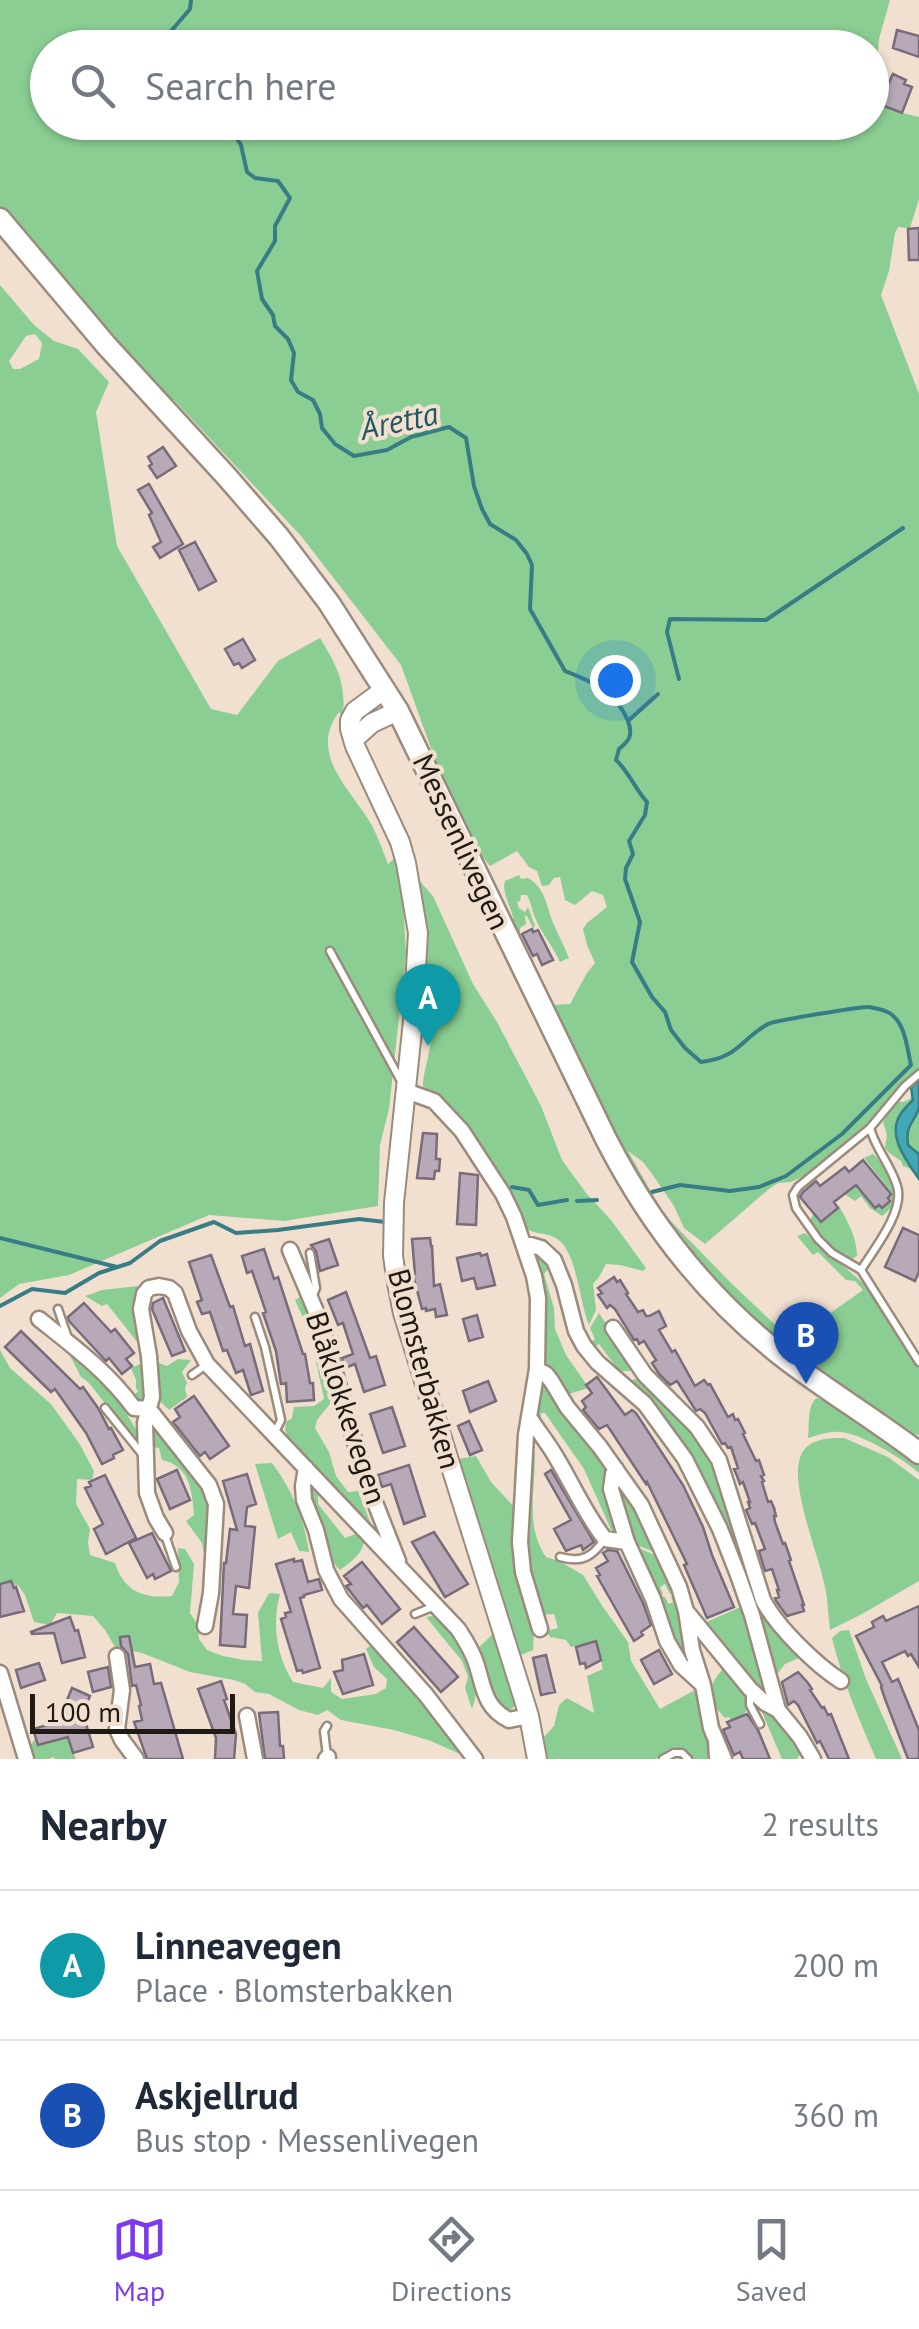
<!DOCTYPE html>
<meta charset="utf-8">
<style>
:root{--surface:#fff;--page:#f6f6f7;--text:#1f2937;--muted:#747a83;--line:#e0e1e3;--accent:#7c3aed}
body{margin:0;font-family:"PT Sans",sans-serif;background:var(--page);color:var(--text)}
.scale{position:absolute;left:30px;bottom:25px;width:205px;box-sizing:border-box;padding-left:10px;border:5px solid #201a15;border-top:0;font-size:28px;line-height:35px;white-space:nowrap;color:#201a15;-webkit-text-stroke:8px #f1e0d0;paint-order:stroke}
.you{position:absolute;left:615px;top:680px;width:35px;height:35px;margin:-25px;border:8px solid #fff;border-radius:50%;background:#1a73e8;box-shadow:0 0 0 15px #1a73e833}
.badge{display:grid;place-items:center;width:65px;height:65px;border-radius:50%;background:var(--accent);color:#fff;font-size:32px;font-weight:700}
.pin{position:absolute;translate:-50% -82px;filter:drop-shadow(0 2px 5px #0008)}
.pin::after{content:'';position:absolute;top:52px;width:35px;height:30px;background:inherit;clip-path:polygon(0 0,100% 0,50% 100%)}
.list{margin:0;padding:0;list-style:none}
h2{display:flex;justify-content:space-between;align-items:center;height:130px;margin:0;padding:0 40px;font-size:42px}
h2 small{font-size:32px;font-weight:400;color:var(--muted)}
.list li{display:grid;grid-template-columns:65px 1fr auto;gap:30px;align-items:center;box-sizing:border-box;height:150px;padding:0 40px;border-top:2px solid var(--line)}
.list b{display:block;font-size:38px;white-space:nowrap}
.list p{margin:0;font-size:32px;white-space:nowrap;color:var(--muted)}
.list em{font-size:32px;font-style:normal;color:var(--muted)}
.icon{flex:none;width:55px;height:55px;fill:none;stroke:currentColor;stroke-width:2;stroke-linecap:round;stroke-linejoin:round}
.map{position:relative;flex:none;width:919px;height:1759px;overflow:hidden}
.search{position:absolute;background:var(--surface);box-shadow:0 2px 8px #0004;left:30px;right:30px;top:30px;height:110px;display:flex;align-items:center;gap:25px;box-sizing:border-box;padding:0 35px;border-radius:55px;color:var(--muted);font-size:38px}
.sheet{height:430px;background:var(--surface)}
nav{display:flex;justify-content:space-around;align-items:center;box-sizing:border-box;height:140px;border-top:2px solid var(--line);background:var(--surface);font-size:28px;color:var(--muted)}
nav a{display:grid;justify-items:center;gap:5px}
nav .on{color:var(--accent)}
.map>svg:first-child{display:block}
.green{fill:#8bce93;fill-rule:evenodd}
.water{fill:#42a8b6;stroke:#387d86;stroke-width:2.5}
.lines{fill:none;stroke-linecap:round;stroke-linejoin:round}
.stream{stroke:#387d86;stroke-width:4}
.building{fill:#b8a9b9;stroke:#796b7a;stroke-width:2.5}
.service-casing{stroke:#9b8b7c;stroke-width:11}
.minor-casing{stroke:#9b8b7c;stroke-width:19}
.tertiary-casing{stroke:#9b8b7c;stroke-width:22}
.primary-casing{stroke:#9b8b7c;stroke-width:25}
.service{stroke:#fff;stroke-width:6}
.minor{stroke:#fff;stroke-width:14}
.tertiary{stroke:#fff;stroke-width:18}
.primary{stroke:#fff;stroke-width:20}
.labels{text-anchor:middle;stroke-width:8;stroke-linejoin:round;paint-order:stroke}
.street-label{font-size:30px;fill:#201a15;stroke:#f1e0d0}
.water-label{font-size:32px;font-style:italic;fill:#1f5860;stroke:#f1e0d0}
</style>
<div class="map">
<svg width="919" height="1759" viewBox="0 0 919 1759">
<rect width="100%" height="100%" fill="#f1e0d0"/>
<path class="green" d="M0,0H890L879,39L876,76L888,97L903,113L919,117V199L910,228L898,227L895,233L889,271L881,295L919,394V1071L909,1077L877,1117L850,1141L802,1177L791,1182L778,1183L769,1189L705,1244L684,1228L674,1206L652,1174L643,1162L628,1151L663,1213L729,1281L808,1356L811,1367L820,1357L799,1335L863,1290L855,1281L846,1280L818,1252L813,1255L797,1236L805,1233L863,1283L919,1368V1435L908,1433L899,1428L825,1378L759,1329L707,1277L681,1247L636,1181L553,1012L552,1005L570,1004L587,973L595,963L587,945L583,929L587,923L607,907L603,895L592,891L575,905L565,900L560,877L554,878L549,885L542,886L537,871L529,867L517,851L490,866L470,842L449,798L401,665L301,536L174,400L165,399L155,388L72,296L0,207ZM48,48H872V122H48Z
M0,285L34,325L54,341L78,349L109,382L96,412L117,546L211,709L237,715L278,661L320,638C337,666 346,682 343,716L339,712C309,752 347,786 368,819C377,833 382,849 388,864L395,858L403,900L406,954L389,1109L380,1145L378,1206L284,1221L209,1215L69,1275L19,1284L0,1298ZM35,334L42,343L39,359L20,369H13L9,361L26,336Z
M519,875L521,879L528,878C544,887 546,903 552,920C557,933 564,945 569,958L560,962C554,949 546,939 539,926C533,916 532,905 527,895H521L520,901L517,902L519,908L525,912L528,907L535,926L533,928L527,916H525L526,924L520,928V934L517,936L512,933C518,916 505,903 504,886L505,881Z
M415,876L433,896L473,984L497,1022L541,1106L562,1160L586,1193L611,1220L646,1268L643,1271L620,1265L606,1264L599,1277L593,1284L596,1310L589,1325C579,1302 577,1247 554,1237C543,1232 535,1235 524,1227L423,1086C423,1068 433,1051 429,1033L422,1035C419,1001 426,972 426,939C427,918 421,897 415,876Z
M919,1077V1179L909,1168L903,1166L901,1161L889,1153L885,1148L887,1135L883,1122L896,1101L903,1102L910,1099L914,1088V1080Z
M873,1154C882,1162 900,1191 895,1203C894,1205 884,1215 882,1216L870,1208L861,1196L855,1201L844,1194L856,1184L883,1207L891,1200L889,1196L892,1193L864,1158Z
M839,1206C848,1222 857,1238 857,1256C854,1257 852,1260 849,1260C836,1259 816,1232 810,1222L814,1211L822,1221Z
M538,1254L551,1266L544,1274L554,1308L555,1329L566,1355L589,1388L568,1394L542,1364L535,1260Z
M138,1286C136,1294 134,1302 134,1310C135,1339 150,1367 144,1397L138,1401L132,1397L138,1391L136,1388V1380L131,1368L140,1364L138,1343L107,1304L102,1306L85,1296L102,1290Z
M306,1294L335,1398L317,1420L315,1428L329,1452L336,1476L348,1492L358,1491L375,1534L288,1439L285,1429L286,1422L292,1418L294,1407L314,1406L324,1399L314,1352V1342L295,1300Z
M599,1313L633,1364L630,1371H619L599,1344L591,1348L589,1344L595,1339L590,1328Z
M0,1350L10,1368L51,1404L79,1443L94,1471L92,1480L77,1479L76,1504L90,1529L88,1542L90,1555L115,1563C124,1591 143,1599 172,1596L179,1582L178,1548L185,1549L194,1564L190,1613L198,1625L199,1639L207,1650L223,1656L244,1660L262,1661L258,1613L269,1593L280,1594C272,1623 276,1656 293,1682L323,1688L331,1678V1692L342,1699L376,1694L386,1688L387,1679L374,1667L366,1649L371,1645L410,1689L420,1696L460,1744V1754L431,1741L394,1730L341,1720L327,1710L318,1715L299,1710L269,1694L255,1692L245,1684L234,1680L190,1672L142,1653L115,1647L105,1630L93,1616L57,1613L50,1625L34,1622L25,1595L18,1585H14L11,1581L0,1583Z
M67,1350C93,1370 108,1382 125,1411C132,1424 141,1433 140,1448L89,1383L81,1377Z
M178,1359L191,1360L182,1372L187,1383L185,1388L187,1397L169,1410L155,1396L154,1361L167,1366Z
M540,1376L611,1468L618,1537L613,1534L584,1469L545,1413H541V1419L536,1418L535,1411Z
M634,1379C657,1381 706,1442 716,1463C727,1484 736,1524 743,1548L731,1549L711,1502L631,1382Z
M817,1398C854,1412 888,1439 919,1463V1473C903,1459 861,1433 840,1432C830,1431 818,1435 808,1438C810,1425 806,1406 817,1398Z
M151,1425H154C168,1443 183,1461 195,1480C201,1488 203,1494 210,1500C203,1520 213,1537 205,1560L202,1543L186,1521L194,1515C192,1491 190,1466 162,1460L159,1448L152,1447Z
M532,1433C542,1475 520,1519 546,1557L559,1561L583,1575L603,1607L628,1642L631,1661L660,1709L695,1690C712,1708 707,1736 710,1759H693C680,1744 670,1746 656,1759H544L543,1738L554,1726L559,1705L567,1698L594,1713L587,1676L603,1669L596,1641L571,1647L566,1640L550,1637L546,1631L558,1628L554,1614L539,1615L535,1608L522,1520Z
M844,1438L888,1457L919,1480V1581L862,1614L830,1630C828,1614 828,1598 824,1583C818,1553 787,1479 802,1453C811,1438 829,1438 844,1438Z
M476,1456L491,1482L515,1508V1539L534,1628L533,1650L518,1656L458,1459Z
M272,1463C292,1489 304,1519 309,1552L299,1551L291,1532L278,1539L255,1464Z
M615,1481L620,1483L625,1496L631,1497L660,1554L631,1543Z
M311,1484L318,1487V1504L345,1538L356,1534L364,1538C365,1552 351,1562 340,1570C330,1562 332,1553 327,1541C317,1517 311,1516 308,1487Z
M631,1545L662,1558L676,1592L670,1594L665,1584L660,1587L663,1594L654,1598Z
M748,1582L754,1586L806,1655L785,1664L778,1673L773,1671L746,1584Z
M677,1595L694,1667L681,1660L655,1600L664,1596L669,1604L673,1602L671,1597Z
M745,1605L760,1658L768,1700L700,1625Z
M432,1616L438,1618C458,1644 486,1675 472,1709L465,1688L468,1677L462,1661L426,1617Z
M497,1630L518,1704L510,1710C486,1702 483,1672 476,1650Z
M849,1630L866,1679L902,1759H876C859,1719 842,1680 832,1638L840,1631Z
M725,1667L743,1689L748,1709L743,1715L731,1720L729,1717L725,1718L709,1700C709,1688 716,1675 725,1667Z
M761,1710C780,1711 798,1734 801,1753L797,1759H782Z
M61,1720L76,1759H55L54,1757L48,1759H31L28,1749L35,1739L38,1746L59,1740L54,1722Z"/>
<path class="water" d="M919,1081C919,1089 919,1099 919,1107C915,1124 905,1122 908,1145L919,1154V1179C906,1160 885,1134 902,1112C905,1108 909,1104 913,1100L911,1087Z"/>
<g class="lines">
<path class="stream" d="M180,48L173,40L172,30L190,9L191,0
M226,122L241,145L247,172L255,178L278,181L290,198L275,226V241L257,271L262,299L273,315L275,326L288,339L294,353L291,380L298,392L313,400L320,414L322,428L335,444L354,456L387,450L411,437L449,427L466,438L474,486L482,509L490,524L516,540L527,554L532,565L530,609L565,671C592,682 616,691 628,721C633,735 630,740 619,749L616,760C629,772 635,789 647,802L645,815L629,841L633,854L626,868L625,879L640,922L632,962L652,997L665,1012L671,1030L685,1048L701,1062C738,1058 740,1040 768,1024C773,1021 863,1006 869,1007C875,1008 887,1011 891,1014C906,1025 907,1049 911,1065L842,1134L786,1176L759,1187L730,1191L680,1185L652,1192
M679,679L667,632L670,619L766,620L903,528
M628,721L658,694
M512,1187L529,1190L538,1205L567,1200
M577,1201L597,1200
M0,1238L117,1267
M0,1306L32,1289L65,1293L99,1273L130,1263L160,1241L214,1222L236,1233L278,1230L359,1219L385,1222"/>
</g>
<path class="building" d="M897,30L919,36V57L893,48Z
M893,74L906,80L904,84L912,87L902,113L879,104Z
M919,228V260H909L908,229Z
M163,447L176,466L157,478L149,466L152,464L148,457Z
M149,484L183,544L160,558L153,547L161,542L149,515L152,513L138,490Z
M195,542L216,581L199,590L179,550Z
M243,639L255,660L242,668L239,663L234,665L225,649Z
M532,929L533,932L538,930L553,960L542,965L537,954L533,956L522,934Z
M423,1133L437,1134L436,1159H440L439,1171H435L434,1179L417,1178Z
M863,1160L891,1194L888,1198L890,1201L882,1208L879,1205L875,1208L856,1185L834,1202L838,1208L821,1222L800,1197L803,1192L816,1181L820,1186L845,1167L849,1172Z
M460,1173L478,1175L476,1225L457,1224Z
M903,1228L919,1235V1272L915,1281L885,1267Z
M430,1238L431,1246H432L434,1286L440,1284L447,1315L436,1317L435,1309L426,1311V1308L422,1309L413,1275L415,1274L412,1239Z
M329,1239L338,1265L320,1271L316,1251L311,1245Z
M264,1249L274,1279L278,1277L303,1354H305L310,1383H313L314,1400L287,1402L286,1383L281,1384L276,1351L263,1313L266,1312L252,1271L247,1273L242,1256Z
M480,1253L481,1256L487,1254L495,1285L477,1289L474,1278L462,1281L457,1258Z
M211,1255L230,1307L233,1306L245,1346L250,1344L263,1391L251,1395L243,1370L236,1373L227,1350L223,1351L210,1312L202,1314L197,1302L202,1300L189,1262Z
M614,1277L617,1282L620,1280L628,1293L626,1294L638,1312L643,1310L646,1316H649L659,1311L666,1326L659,1330L672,1352L675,1350L695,1386L704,1380L708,1385L710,1384L728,1417L733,1414L735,1420L738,1419L745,1433L743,1434L756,1461L759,1460L764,1475L761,1476L764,1481L762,1482L768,1502L771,1501L774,1508L776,1516H774L775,1522L783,1544L785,1543L791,1560L789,1561L804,1605H802L804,1611L787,1616L776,1601L775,1598L779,1597L777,1590H779L772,1569L765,1571L759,1551L765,1549L755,1523L752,1524L746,1510L750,1508L748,1502H750L743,1482L740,1484L737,1476L734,1469L738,1468L731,1447L728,1448L725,1443L722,1444L705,1413L700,1409L696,1411L677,1381L670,1385L659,1374L652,1363L656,1360L644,1341L639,1344L637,1339L634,1340L615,1309L610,1305L607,1308L598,1295L602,1293L598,1288Z
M346,1292L370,1358L376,1356L385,1385L364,1392L355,1364L345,1368L342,1358L353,1354L343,1323L338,1325L328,1300Z
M163,1298L185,1351L172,1356L152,1309L153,1303Z
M84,1303L111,1332L115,1329L134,1353L126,1359L132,1366L122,1374L109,1358L106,1361L69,1321L68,1317Z
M477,1315L483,1337L469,1341L463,1319Z
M21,1331L80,1389L83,1387L98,1408L109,1429L111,1428L123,1450L113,1455L114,1458L102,1464L86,1433L55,1389L51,1392L5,1347Z
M597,1377L625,1415L632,1410L636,1413L683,1485L703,1527L712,1555L734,1607L707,1618L684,1565L687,1564L647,1482L646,1484L607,1425L599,1429L583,1410L586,1407L582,1401L592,1393L586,1385Z
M488,1381L496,1401L470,1412L463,1391Z
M194,1396L229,1446L210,1459L205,1452L200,1456L173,1422L180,1417L175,1409Z
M392,1407L405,1446L383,1453L370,1414Z
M469,1421L482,1450L470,1455L458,1426Z
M409,1465L425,1516L404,1524L391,1484L382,1487L378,1475Z
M177,1470L190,1500L170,1509L157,1479Z
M551,1470L594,1542L583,1550L581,1545L566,1551L554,1529L571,1520L545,1474Z
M247,1474L256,1504L247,1507L245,1526L255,1527L249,1588L236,1586L233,1614L247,1615L245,1647L220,1645L224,1563H226L230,1529L237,1530L223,1481Z
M105,1475L136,1538L106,1554L94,1529L103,1524L85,1488L91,1486L89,1482Z
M434,1532L468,1584L445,1597L412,1542Z
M152,1533L171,1571L155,1579L153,1574L147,1578L129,1543Z
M608,1550L617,1551L643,1603L651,1625L641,1632L643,1635L634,1641L597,1576L600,1575L596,1568L608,1561L603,1553Z
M294,1559V1562L302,1560L308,1582L319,1579L322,1590L304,1595V1597L300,1598L320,1668L303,1673L302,1670L297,1671L281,1619L286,1617L285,1613L291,1612L276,1564Z
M362,1562L400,1609L382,1624L367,1605L363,1608L346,1586L351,1584L344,1576Z
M11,1581L14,1588L16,1587L24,1611L0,1617V1584Z
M919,1606V1667L911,1654L908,1656L905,1651L882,1662L892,1682L898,1679L919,1730V1759H908L885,1699L881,1687L882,1686L856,1636L874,1627L872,1622L883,1616L886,1621Z
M70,1617L75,1631L78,1630L85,1657L62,1663L54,1633L32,1634L31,1632Z
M414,1627L458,1677L441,1692L397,1642Z
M129,1636L135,1667L150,1664L154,1684L161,1683L183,1759H147L134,1722L142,1720L139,1706L141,1705L136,1685L132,1686L128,1654L121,1646L120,1637Z
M596,1641L601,1660L586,1668L585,1663L580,1664L576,1647Z
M659,1650L672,1674L654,1684L641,1660Z
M364,1654L373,1685L343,1694L334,1672L343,1670L342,1660Z
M546,1655L555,1692L541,1695L533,1658Z
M39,1663L45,1680L21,1688L16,1670Z
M108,1667L111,1687L93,1692L88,1672Z
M798,1672L808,1683L812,1689L810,1690L822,1708L824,1707L828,1715L831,1714L849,1759H829L820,1741L817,1743L798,1705L794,1701L788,1705L782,1682Z
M221,1681L227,1699L224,1700L236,1734L234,1759H215L216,1738L198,1689Z
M72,1688L90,1696L83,1714L93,1747L73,1753L68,1737L38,1745L33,1729L58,1722Z
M278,1712L280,1746H283L284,1759H265L259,1713Z
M747,1714L758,1730L770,1759H743L740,1752L734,1755L723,1730L730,1727L727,1722Z"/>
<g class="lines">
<g class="service-casing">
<path id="service" d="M330,951L401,1081
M919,1074L905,1086L870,1128L798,1187L793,1195L796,1208L818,1239L832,1253L861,1270L919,1362
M310,1253L316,1288L313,1295
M861,1270C874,1249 905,1211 897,1186C891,1165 876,1150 870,1128
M58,1309L69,1341
M255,1317L265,1347L281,1420L273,1436
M192,1375L206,1365
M105,1408L142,1454
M165,1535L176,1567
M560,1557C582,1563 592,1557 604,1540
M415,1614L435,1606
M750,1693V1705L760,1724
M327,1726L324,1731L327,1756
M712,1740L713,1759
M663,1759L674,1753H682L688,1759"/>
</g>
<g class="minor-casing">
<path id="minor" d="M406,1091L434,1101L462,1131L503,1194L514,1217L534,1276L538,1298L537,1369L526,1435L520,1542L523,1572L540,1629
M523,1243L541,1248L554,1260L564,1285L576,1331L584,1346L597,1362L645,1404L685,1459L720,1529L738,1575L752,1615L778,1710L800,1737L813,1759
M290,1250L320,1321L365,1477L398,1561
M39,1319C73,1346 108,1372 134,1408L149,1409L209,1485L216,1504L211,1593L205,1626
M613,1328L645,1375L697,1427L719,1460L763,1600C776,1626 816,1665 841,1681
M537,1369L546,1374L552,1382L567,1407L600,1447L641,1505L679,1587L686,1611L750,1689L765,1703L778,1710
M529,1417C538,1431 548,1443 556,1457C573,1485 585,1514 605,1539L627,1542
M306,1468L303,1486L304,1500L316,1530L326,1570L341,1599L426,1695L475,1759
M616,1469L613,1474L611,1489L627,1542L653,1599L667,1641L681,1665L703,1685
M165,1533L156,1518L147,1493L145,1423L152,1397L149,1356L141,1309L144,1294L149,1288L159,1286L169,1288L175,1293L189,1331L207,1364L458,1629C466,1641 473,1652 477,1666C484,1689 485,1708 509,1720L529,1716
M686,1611L692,1650L703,1685L711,1728L724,1759
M117,1656L122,1690L117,1729L122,1740L136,1759
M0,1673L26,1759
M247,1716L255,1759
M326,1759L328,1757"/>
</g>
<g class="tertiary-casing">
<path id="tertiary" d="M385,689L355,711L350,720V729L355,746L400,842L406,863L418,933L413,1021L394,1203L393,1256L397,1283L403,1313L425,1384L529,1716L537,1759
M353,740L372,723L398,711"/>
</g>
<g class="primary-casing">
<path id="primary" d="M0,219L106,345L227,477L279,537L329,603L398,711L606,1139C650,1225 709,1300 786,1359C829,1392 876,1420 919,1453"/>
</g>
<use href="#service" class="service"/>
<use href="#minor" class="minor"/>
<use href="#tertiary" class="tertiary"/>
<use href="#primary" class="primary"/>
</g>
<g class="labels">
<g class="street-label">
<text transform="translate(461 842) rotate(65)" y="10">Messenlivegen</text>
<text transform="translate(424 1369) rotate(75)" y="10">Blomsterbakken</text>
<text transform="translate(346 1408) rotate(72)" y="10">Blåklokkevegen</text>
</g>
<g class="water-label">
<text transform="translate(399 421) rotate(-12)" y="11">Åretta</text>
</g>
</g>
</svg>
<div class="scale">100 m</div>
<div class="you"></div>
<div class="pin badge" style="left:428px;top:1046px;background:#0f9aa8">A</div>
<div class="pin badge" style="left:806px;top:1384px;background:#1a4fb4">B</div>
<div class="search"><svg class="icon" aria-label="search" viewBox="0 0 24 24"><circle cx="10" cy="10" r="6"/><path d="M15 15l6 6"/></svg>Search here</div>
</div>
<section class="sheet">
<h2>Nearby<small>2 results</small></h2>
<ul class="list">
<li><span class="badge" style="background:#0f9aa8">A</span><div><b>Linneavegen</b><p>Place · Blomsterbakken</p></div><em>200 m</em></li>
<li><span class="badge" style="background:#1a4fb4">B</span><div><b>Askjellrud</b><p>Bus stop · Messenlivegen</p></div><em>360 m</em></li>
</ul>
</section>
<nav>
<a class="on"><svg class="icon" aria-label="map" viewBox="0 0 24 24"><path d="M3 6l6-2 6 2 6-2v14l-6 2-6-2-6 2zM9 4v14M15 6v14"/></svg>Map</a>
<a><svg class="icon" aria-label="directions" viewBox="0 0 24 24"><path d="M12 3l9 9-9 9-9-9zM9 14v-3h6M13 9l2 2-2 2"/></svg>Directions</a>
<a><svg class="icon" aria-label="saved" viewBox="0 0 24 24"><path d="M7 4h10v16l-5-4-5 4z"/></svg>Saved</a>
</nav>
